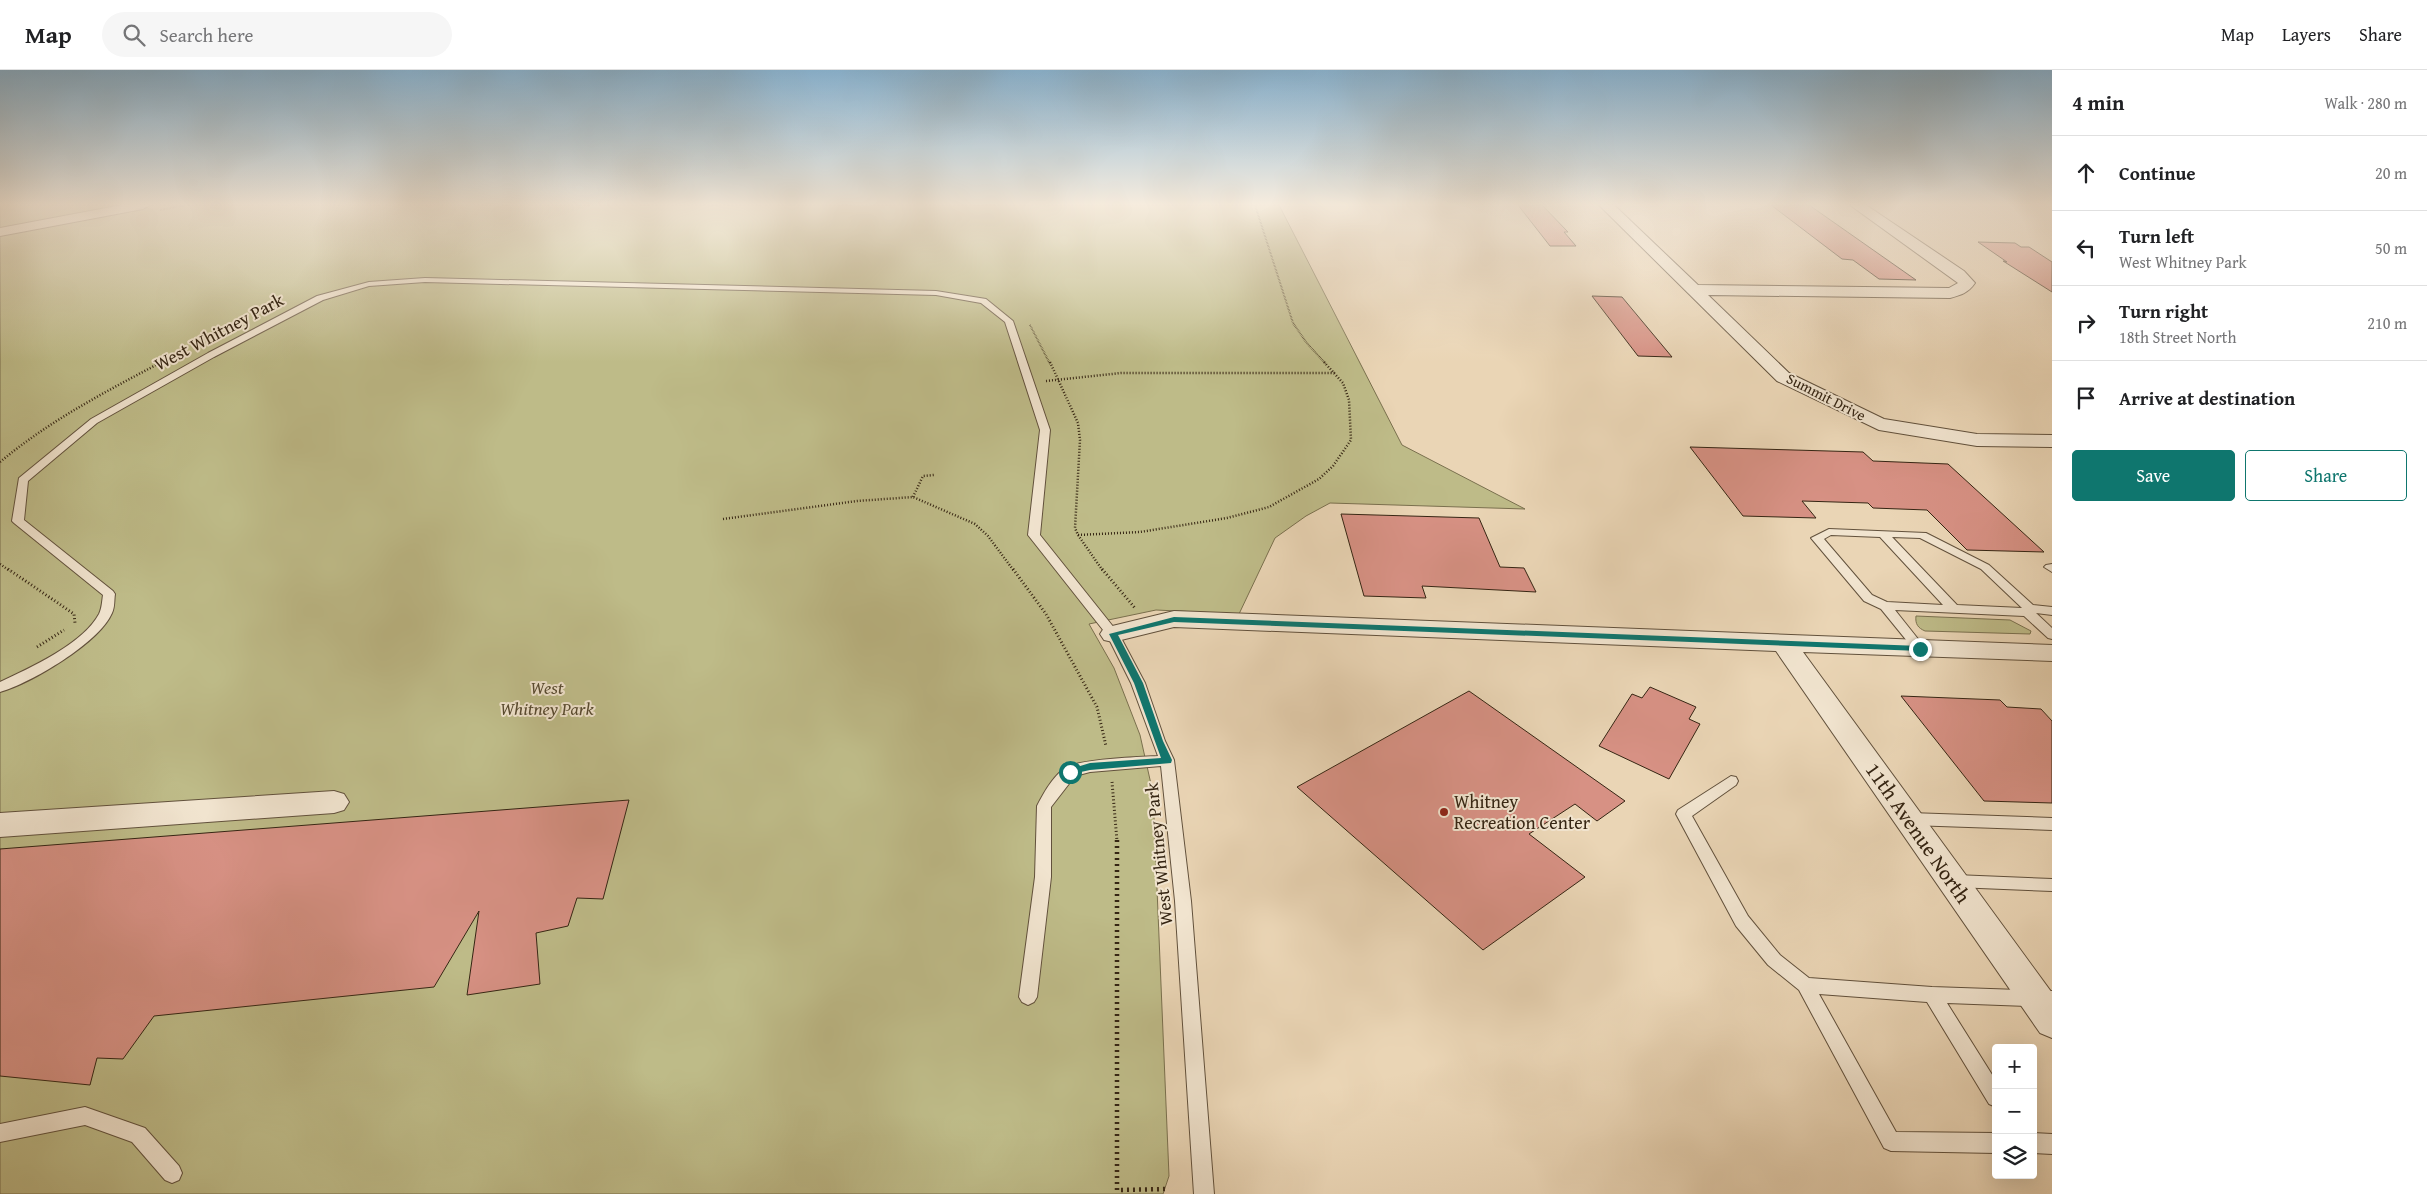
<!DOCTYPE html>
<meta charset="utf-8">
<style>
:root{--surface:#fff;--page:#f6f6f6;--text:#202124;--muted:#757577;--line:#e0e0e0;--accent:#0f766e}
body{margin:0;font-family:"Gentium Book Plus",serif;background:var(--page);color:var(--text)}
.controls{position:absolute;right:15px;bottom:15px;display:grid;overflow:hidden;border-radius:5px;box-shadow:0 5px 20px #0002}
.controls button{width:45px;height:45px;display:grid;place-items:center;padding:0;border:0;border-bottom:1px solid var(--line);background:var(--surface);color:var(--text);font:25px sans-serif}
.stop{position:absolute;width:15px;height:15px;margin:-11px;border:4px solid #0f766e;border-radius:50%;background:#fff}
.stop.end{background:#0f766e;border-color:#fff;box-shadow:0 1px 5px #0008}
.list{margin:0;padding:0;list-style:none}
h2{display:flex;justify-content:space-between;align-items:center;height:65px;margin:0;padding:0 20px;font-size:21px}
h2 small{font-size:16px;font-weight:400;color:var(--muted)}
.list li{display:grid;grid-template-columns:32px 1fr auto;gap:15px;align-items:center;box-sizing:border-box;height:75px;padding:0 20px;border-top:1px solid var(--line)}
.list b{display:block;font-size:19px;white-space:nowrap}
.list p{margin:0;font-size:16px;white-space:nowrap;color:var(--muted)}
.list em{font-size:16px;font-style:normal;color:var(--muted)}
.actions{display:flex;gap:10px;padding:15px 20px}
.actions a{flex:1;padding:11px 0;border:1px solid var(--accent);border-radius:5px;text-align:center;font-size:18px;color:var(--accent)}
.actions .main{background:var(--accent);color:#fff}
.icon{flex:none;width:28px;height:28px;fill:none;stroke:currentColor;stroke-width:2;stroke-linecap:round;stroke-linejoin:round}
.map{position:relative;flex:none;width:2052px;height:1124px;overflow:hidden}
header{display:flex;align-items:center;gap:30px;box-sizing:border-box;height:70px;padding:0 25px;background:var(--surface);border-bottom:1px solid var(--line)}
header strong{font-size:24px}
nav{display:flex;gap:28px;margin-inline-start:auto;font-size:18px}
.search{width:350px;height:45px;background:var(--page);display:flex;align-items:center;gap:12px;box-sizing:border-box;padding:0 18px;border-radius:28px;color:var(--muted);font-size:19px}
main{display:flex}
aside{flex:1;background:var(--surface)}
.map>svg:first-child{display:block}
.green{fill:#bebb88;stroke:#7a704e}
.building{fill:#d79184;stroke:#352513}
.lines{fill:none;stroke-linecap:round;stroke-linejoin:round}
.lane-casing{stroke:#62513c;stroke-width:2}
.street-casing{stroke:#62513c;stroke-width:2}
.path-far3{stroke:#352513;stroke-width:2;stroke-dasharray:0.5 1;stroke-linecap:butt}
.path-far2{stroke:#352513;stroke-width:2.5;stroke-dasharray:1 2;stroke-linecap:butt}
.path-far1{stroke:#352513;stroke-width:3;stroke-dasharray:1 2.5;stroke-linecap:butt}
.path{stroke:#352513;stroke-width:4.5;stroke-dasharray:2 4;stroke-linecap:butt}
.lane{fill:#f1e4cf;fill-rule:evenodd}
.street{fill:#f1e4cf;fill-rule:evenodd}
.route{fill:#0f766e}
.poi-dot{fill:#8f2418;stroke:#f1e4cf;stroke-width:2}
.labels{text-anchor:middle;stroke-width:4;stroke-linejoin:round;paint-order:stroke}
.far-street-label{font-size:15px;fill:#352513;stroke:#f1e4cf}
.street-label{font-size:18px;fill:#352513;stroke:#f1e4cf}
.park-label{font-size:18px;font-style:italic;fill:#574a30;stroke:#f1e4cf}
.poi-label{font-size:18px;fill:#352513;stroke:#f1e4cf;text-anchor:start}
.near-street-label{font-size:21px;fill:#352513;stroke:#f1e4cf}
</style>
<header>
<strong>Map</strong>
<div class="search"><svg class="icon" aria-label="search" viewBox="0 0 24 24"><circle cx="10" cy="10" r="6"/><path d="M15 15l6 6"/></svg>Search here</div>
<nav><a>Map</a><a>Layers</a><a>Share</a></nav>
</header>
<main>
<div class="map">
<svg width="2052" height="1124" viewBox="0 0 2052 1124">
<rect width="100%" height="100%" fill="#ead5b5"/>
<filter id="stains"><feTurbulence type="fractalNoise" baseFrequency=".004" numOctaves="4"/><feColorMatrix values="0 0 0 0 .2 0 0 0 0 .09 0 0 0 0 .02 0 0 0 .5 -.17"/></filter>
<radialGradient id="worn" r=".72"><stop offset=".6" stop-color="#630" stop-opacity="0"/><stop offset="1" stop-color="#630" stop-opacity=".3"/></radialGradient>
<path class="green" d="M0,135H1279L1402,375L1525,439L1330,433L1306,446L1275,468L1239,544L1156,540L1089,554L1114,598L1140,665L1153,723L1169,1106L1163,1124H0Z
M1916,546L2010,550L2031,561L2030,564L1925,561C1918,558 1915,554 1916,546Z"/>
<path class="building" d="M1518,135H1542L1568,162H1564L1576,176H1550Z
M1771,135H1809L1916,210L1879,209L1853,190L1842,189Z
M1978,172L2015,173L2021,177H2029L2052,192V222L2003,191L2007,192Z
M1592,226L1622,227L1672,287L1638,286Z
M1690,377L1863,382L1873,391L1948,394L2044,482L1967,480L1927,440L1873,438L1868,433L1802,431L1816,448L1743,446Z
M1341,444L1479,448L1500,497L1524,498L1536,522L1422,516L1426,528L1364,526Z
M1650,617L1696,637L1689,649L1700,654L1669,709L1599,676L1632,624L1642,628Z
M1469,621L1625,731L1597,751L1575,734L1529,764L1585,807L1483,880L1297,717Z
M1901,626L2000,630L2007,637L2041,639L2052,651V733L1984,731Z
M629,730L603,829L577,828L568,856L536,863L540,914L467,925L479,841L434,917L154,946L123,989L97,988L90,1015L0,1006V779Z"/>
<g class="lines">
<g class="lane-casing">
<path id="lane" d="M425,208L936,221L986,229L1013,251L1050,360L1040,465L1119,564L1145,613L1165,671L1174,690L1191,831L1214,1124H1194L1175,831L1161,696L1090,702L1075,706L1051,737V807L1037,927L1034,932L1028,935L1022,932L1019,927L1035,807L1037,736C1043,724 1053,706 1065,698C1079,689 1138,687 1158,686L1131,613L1107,565L1028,465L1040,360L1005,252L981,233L936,225L425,212L369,216L323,230L214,287L97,353L28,411L24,450L113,521L115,524C114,530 115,537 112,543C99,573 31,613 0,622V612C30,598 83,574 99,544C102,538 102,531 103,525L14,453L12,451L19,408L91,349L208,283L317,226L369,212Z
M1829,459L1926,463L1989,495L2033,535L2052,537V545L2036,543L2052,558V569L2048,568L2024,546L1895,540L1926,579L1920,583L1916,582L1881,539L1864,531L1811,468ZM1831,465L1880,467L1943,535L1887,532L1872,525L1824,469ZM1892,467L1920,468L1981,499L2022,538L1957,535Z
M2052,494V502L2044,497L2046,495Z
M1731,706L1736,707L1738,711L1736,715L1692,746L1748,846L1780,885L1809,908L1932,917L2052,921V937L1947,933L1996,1011V1037L1989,1034L1927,932L1819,924L1896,1062L1996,1063V1083L1891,1081L1884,1078L1799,920L1768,895L1736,856L1676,744L1678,740Z
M1910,743L2052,748V760L1910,755L1905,753L1903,749L1905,745Z
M1955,805L2052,809V821L1955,817L1949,816L1947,811L1949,806Z
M85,1037L145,1058L179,1096L182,1103L179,1110L172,1113L165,1110L132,1072L85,1055L0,1072V1054Z
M2033,1063L2052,1064V1084L2033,1083Z"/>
</g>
<g class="street-casing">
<path id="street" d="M122,135H150L143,139L0,166V158Z
M1599,135H1614L1698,215L1949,218L1958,213L1850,135H1866L1964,201L1975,213C1968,223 1961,225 1950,228L1708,225L1789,303L1884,349L1977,364L2052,365V377L1977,376L1879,360L1777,311Z
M1174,541L2052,575V591L1803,582L2052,923V968L2040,963L1776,581L1174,557L1113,572L1104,570L1100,564L1104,558Z
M334,721L344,724L349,732L344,740L334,743L0,767V743Z"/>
</g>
<path class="path-far3" d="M1255,135L1293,253L1306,272L1326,294
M160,140L186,135
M1030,255L1050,294"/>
<path class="path-far2" d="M1050,292L1078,353L1080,370L1075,458L1078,465L1140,462L1227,448L1269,437L1319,409L1333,396L1351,370L1349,330L1343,313L1324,292
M1046,311L1121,303H1336
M0,392C48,352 101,324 156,295
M913,427L923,406L934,405
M723,449L857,431L913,427L975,454L988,466L1014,501
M1078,465L1103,501
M0,494L10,501"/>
<path class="path-far1" d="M8,499L74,544L75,553
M1013,499L1046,544L1097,637L1106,676
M1102,499L1135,538
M37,577L64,560
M1112,712L1117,771"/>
<path class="path" d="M1117,770V1120L1169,1119"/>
<use href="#lane" class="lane"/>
<use href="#street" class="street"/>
</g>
<linearGradient id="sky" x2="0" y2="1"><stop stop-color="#89b5d4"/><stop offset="0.46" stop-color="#f6ecde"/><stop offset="1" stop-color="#f6ecde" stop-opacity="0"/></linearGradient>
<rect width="2052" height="292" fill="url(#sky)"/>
<path class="route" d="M1174,547L1920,576L1924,579L1920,581L1174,552L1118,565L1143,613L1163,671L1172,690L1171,693L1090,700L1067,705V700L1090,693L1161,688L1134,613L1109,564Z"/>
<circle class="poi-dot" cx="1444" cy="742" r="5"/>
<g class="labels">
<g class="far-street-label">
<text transform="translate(1826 327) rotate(27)" y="5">Summit Drive</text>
</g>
<g class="street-label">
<text transform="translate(219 262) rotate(-28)" y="6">West Whitney Park</text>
<text transform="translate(1159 784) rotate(-96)" y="6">West Whitney Park</text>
</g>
<g class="park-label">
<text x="547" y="624">West<tspan x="547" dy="21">Whitney Park</tspan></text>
</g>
<g class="poi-label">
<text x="1454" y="738">Whitney<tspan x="1454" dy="21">Recreation Center</tspan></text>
</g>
<g class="near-street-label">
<text transform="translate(1918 763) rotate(55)" y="7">11th Avenue North</text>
</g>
</g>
<rect width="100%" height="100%" filter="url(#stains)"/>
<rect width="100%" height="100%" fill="url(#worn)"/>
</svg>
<div class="controls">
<button>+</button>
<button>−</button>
<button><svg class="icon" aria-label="layers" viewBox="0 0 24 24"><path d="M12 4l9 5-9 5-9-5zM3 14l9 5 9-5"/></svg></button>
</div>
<div class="stop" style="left:1070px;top:702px"></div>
<div class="stop end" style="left:1920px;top:579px"></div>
</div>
<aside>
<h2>4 min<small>Walk · 280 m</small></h2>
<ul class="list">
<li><svg class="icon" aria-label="ahead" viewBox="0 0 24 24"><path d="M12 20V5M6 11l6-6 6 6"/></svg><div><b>Continue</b></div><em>20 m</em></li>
<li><svg class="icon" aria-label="left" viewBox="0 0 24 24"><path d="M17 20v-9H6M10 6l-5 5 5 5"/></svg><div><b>Turn left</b><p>West Whitney Park</p></div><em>50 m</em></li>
<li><svg class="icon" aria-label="right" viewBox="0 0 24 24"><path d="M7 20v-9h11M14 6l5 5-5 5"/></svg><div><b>Turn right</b><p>18th Street North</p></div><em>210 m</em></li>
<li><svg class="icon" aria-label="arrive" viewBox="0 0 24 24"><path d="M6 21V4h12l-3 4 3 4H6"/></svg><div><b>Arrive at destination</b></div></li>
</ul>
<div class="actions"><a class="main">Save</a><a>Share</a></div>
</aside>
</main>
